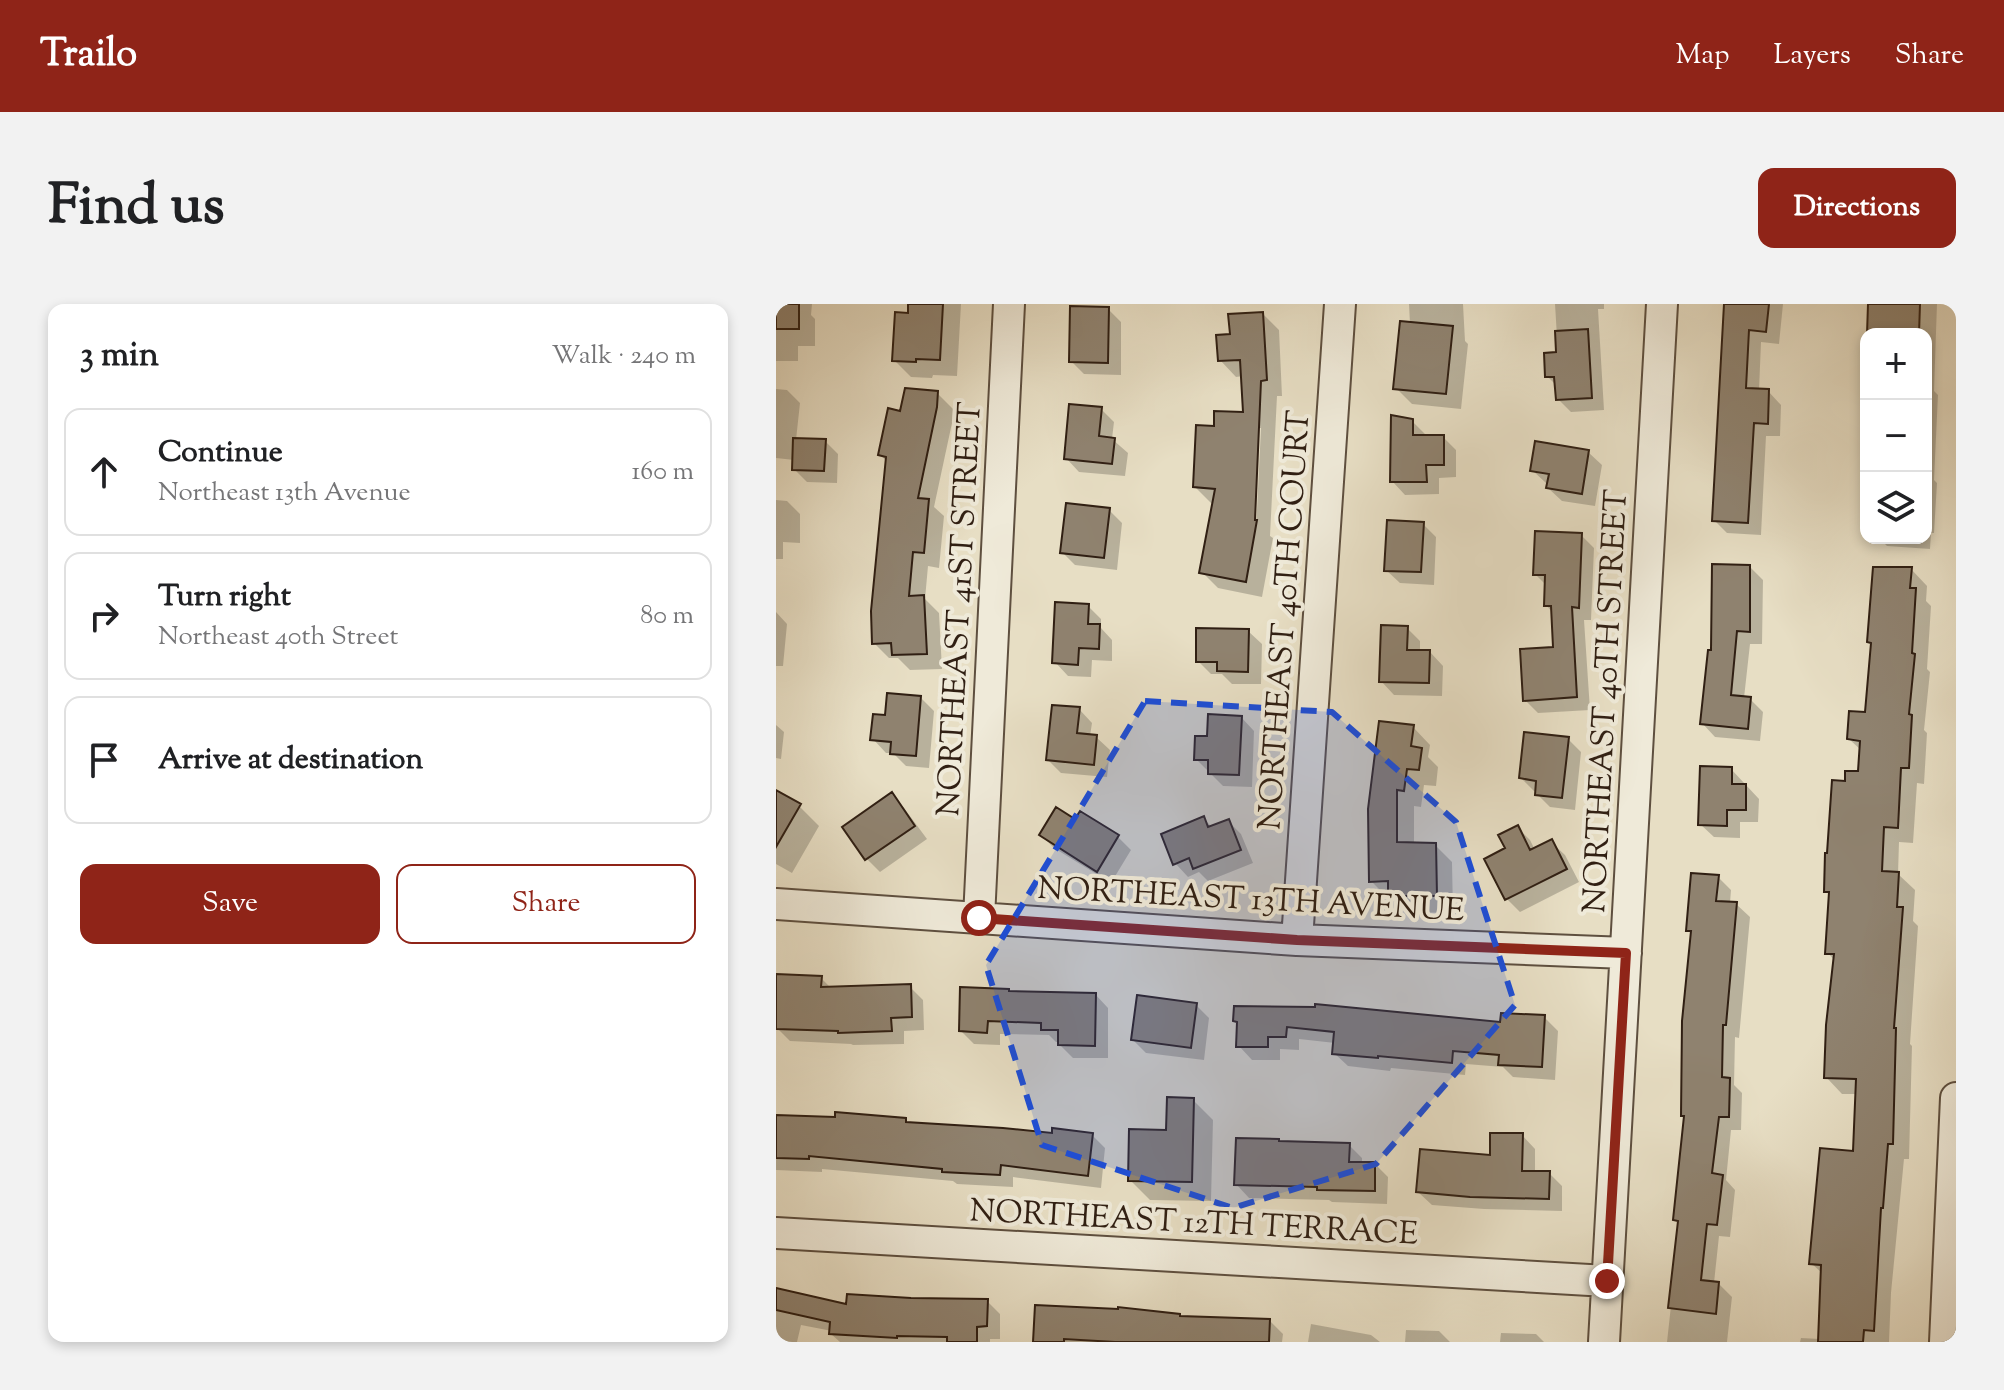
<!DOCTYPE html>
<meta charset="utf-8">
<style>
:root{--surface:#fff;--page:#f2f2f2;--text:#202124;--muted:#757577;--line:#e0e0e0;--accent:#8f2418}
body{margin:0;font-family:"Sorts Mill Goudy",serif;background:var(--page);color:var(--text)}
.controls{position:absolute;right:24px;top:24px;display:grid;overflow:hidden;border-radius:16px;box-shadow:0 4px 12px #0003}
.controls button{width:72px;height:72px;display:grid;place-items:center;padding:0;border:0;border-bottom:2px solid var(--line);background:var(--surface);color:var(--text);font:40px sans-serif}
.stop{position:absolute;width:24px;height:24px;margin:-18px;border:6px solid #8f2418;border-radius:50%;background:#fff}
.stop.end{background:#8f2418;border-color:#fff;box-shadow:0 2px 8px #0008}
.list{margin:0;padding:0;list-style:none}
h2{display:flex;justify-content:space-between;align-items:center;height:104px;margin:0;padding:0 32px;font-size:34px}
h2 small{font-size:26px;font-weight:400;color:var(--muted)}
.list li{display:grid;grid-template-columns:52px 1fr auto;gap:24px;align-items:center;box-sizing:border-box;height:128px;margin:0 16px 16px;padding:0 16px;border:2px solid var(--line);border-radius:16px}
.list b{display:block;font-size:30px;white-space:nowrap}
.list p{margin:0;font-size:26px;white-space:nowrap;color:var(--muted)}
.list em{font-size:26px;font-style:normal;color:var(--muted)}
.actions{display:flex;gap:16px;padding:24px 32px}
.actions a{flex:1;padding:18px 0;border:2px solid var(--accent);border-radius:16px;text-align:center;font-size:28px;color:var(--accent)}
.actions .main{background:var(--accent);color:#fff}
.icon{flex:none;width:44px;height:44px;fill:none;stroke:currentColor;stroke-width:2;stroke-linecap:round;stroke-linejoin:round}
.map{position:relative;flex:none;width:1180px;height:1038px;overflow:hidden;border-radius:16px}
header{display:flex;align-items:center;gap:48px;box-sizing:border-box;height:112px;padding:0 40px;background:var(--accent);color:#fff}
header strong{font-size:38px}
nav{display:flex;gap:44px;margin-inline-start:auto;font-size:28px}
.intro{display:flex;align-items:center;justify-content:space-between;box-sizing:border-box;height:192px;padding:0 48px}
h1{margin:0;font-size:56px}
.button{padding:20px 36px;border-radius:16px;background:var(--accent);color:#fff;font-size:28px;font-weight:700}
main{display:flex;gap:48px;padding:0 48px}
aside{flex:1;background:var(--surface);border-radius:16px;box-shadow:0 4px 12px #0003}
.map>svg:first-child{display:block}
.shadow{fill:#0003;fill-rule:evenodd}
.building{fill:#8f826f;stroke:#301f13;stroke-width:2}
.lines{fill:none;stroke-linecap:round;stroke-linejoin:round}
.minor-casing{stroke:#5e4f3f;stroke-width:34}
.minor{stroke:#efead9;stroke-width:30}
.route{stroke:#8f2418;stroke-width:10}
.marked{fill:#1d4ed8;fill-opacity:0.2;stroke:#1d4ed8;stroke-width:6;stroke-dasharray:16 10;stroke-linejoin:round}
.labels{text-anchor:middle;stroke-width:8;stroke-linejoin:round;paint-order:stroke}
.street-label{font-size:32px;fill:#301f13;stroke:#efead9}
</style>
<header>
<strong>Trailo</strong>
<nav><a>Map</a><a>Layers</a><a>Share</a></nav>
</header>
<div class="intro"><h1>Find us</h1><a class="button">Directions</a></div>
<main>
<aside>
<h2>3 min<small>Walk · 240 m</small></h2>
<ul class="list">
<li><svg class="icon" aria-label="ahead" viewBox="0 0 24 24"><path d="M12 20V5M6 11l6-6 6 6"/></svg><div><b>Continue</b><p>Northeast 13th Avenue</p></div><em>160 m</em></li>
<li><svg class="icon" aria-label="right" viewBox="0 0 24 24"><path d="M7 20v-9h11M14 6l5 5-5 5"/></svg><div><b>Turn right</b><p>Northeast 40th Street</p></div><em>80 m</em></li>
<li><svg class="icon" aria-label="arrive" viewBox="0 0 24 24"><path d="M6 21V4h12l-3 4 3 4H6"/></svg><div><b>Arrive at destination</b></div></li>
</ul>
<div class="actions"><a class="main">Save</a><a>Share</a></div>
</aside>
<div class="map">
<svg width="1180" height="1038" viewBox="0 0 1180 1038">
<rect width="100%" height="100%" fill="#e7dec4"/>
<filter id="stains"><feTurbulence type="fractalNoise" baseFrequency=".0025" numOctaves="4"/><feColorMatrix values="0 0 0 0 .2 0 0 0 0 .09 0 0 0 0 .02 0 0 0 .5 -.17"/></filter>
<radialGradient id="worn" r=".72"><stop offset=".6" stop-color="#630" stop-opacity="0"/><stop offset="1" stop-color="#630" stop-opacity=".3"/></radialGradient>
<path class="shadow" d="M0,0H36L35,11L39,15V42H22V57H0Z
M135,0H185L181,72L157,71L156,74L135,73L118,56L136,11Z
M633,0H687L689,37L692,40L685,105L636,100L620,84L634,20Z
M779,0H828V5H822L828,106L795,108L782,95L781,82L771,72L782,50Z
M950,0H1007L1003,40L985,38L983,87H992L1005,101L1004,132H990L985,231L951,229L938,216Z
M1094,0H1161L1158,87L1162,91L1158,176L1161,179L1158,229H1155L1154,245L1111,242L1103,234H1150V30H1093Z
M332,5L345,18V71L308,70L295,57Z
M487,10L503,26L506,92H501L494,232L497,234L486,293L442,284L426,268L439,199H435L419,183L440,124L469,110L467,72L460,73L444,56L456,32ZM481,124H485L480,226H476Z
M0,85L11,86L24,99L20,136L49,137L62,150L61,179L31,178L18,165V156L0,154Z
M161,89L177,105L176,119L158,203L168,212L163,264L152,262L149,295L163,309L166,365L134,366L122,354H113L98,339L111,158L104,150L125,109Z
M325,105L338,118L336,135L352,149L349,172L303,168L290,154Z
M636,117L649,130V133H667L680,146V173L663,174V190L629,191L616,177Z
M812,148L826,161L819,202L786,197L772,184L773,180L770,179L756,166Z
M0,196L11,197L24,210V239L7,238V255H0Z
M333,206L346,219L341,266L299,261L286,248Z
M647,220L660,233L658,281L624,279L610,266Z
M805,231L818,244L815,316H808L814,406L762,409L749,396L780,345L777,309L770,301V281L759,270Z
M974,263L987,276L986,340H974L968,394L974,395L987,408L984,437L939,433L926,419L937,349Z
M1135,265L1151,282L1150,297L1155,302L1151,365L1154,368L1148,426L1151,429L1148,480L1141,479L1137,539L1123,538L1122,570L1139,586L1137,617L1142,622L1134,740L1136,742L1133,855H1128L1115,989L1113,1038H1024L1025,1034L1044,1035L1047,970L1035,959L1078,849L1081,790H1066L1050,773L1059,657L1052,649L1054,591L1050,587L1070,479L1084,470L1086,447L1073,435L1090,410L1097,341L1093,338Z
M312,302L325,315V324L336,336V357L316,356L315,373L292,372L279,358Z
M0,308L11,320L7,362H0Z
M631,324L644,337V348H654L667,362L666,392L618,391L605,377Z
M472,327L486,340L485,380H456L446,370H435L422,357Z
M145,394L158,407L153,464L130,462L117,449H110L97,435L110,413Z
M303,405L316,419L314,432L320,433L334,446L331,473L285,469L272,456Z
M465,413L478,427L476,483L447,482L420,455L433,434Z
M0,421L8,428L5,455L0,454Z
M637,423L654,441L652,453L662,463L660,482L648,481L645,503L638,502V541H659L676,558L677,609L631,608L617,594H612L595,577Z
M792,435L805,448L799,506L774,503L761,490V487H758L745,474Z
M955,465L983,495L982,518H964V534L938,533L924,520Z
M115,490L128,504L151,535L104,568L91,555L69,523Z
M0,496L23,502L43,522L16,569L0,560Z
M427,514L436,523L452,517L465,530L477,559L432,577L423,568L412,573L399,559Z
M300,518L342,533L355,546L335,579L278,544L265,531Z
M741,523L754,536L759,546L775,538L789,551L803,578L744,608L731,595Z
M942,573L955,586L954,599L960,600L974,613L963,734L959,733L958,781L966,789L965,826H955L950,876L959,886L954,933L943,932L938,979L943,980L956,993L951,1038H891L904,920L899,915L910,814L907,811L917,630L913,626Z
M0,672L45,674L56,685L134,683L147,696L148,726L128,727V740L77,741L75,740L14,737L1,724Z
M235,689L319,690L332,704V754H297L284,741V738H280L273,731L224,730V741L198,740L185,727Z
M420,701L433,714L428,756L370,749L357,736Z
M768,713L782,727L779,776L737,773L727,763L690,760L689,771L615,764L614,767L572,762L558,749L559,739L523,735V746L504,745V756H476L463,742V721L459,716L726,720Z
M417,796L437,816L435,897L374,896L354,876Z
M0,813L129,816L133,820L277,832L316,831L329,844L325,884L237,873V883L181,880L177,877L46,865V868L0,866Z
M746,831L759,845V869H773L786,882V907L708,905L656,901L642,888L716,853Z
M573,841L586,854V860H599L612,873L611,900L556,898L553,896L473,894L460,880Z
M0,986L72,1003L211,997L224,1010V1035H214V1038H64L55,1030L56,1027L25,1021L21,1038H0Z
M405,1014L494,1017L507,1030L506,1038H259Z
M535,1020L595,1031L604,1038H532Z
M630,1026L663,1027L674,1038H629Z
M725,1029L760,1030L768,1038H724Z"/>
<path class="building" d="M0,0H23V25H0Z
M132,0H167L164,56L140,55V58L116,57L119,8L132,9Z
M948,0H993L990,28L973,26L970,84L993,85L992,120L978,119L972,219L936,217Z
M1092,0H1144L1143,30H1091Z
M294,2L333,3L332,59L293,58Z
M487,8L491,76L485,77L479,216H481L470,278L423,269L439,185L417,183L420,121L438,122V107L467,108L464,56L442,57L440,31L454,30L452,10Z
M624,17L677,22L670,90L617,85Z
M812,25L816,94L780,96L778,73H769L768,49L780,48L779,27Z
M129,84L162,87L161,103L142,194L153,195L148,249L137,248L133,292L148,291L151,350L116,351L115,339L96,340L95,307L110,153L102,151L112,104L124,107Z
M293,100L326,103L323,132L339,134L336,160L288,155Z
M615,111L637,115V131H668V161H650L651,178H614Z
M17,134L50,135L48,167L16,166Z
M759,137L813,146L806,190L770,184L773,170L754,167Z
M290,199L334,204L328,254L284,249Z
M611,216L648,218L645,268L608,267Z
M759,227L806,229L803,304L796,303L801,393L747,397L744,345L777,343L775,302H768L769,271H757Z
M936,260L974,261V328L961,327L955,391L975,393L972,425L924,420L932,346H935Z
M1097,263H1136L1134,284H1140L1136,349L1139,350L1133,410L1136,411L1133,464H1125L1122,524L1108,523L1106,567L1123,568L1121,603H1127L1118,724H1120L1117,840H1112L1107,904H1105L1098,1027L1088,1026L1087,1038H1042L1045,961L1033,960L1044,844L1077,847L1080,775L1048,774L1050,721L1058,650H1049L1053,588H1048L1049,549H1051L1056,476L1069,477V467H1082L1084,437L1071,435L1073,407L1089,408L1095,339L1091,338Z
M279,298L313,300L312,320H324L323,345L303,344L302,361L276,359Z
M605,321L632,322L631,346H654L653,379L603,378Z
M420,324L473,325L472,368L441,367V358H420Z
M111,389L145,392L140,452L114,450L115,438L94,436L97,410L109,411Z
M276,401L304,403L301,429L321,431L318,461L270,456Z
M432,410L466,412L463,471L432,470V456H418L419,432H431Z
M603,417L638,421L635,442L646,444L643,466L631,465L628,487L621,486V538L660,539L661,592H612V577L593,578L592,505Z
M748,428L793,433L786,494L759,491L760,477L743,474Z
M924,462L956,463V480H970V506H951V522L922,521Z
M0,486L25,500L0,543Z
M116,488L139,522L89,556L66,523Z
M280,503L299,515L304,507L343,531L321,568L263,531Z
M428,512L432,523L453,515L465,546L417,565L413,554L397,561L385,530Z
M742,521L754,546L776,535L791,565L729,596L708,555L729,544L722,531Z
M915,569L943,571L940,597L961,598L950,721H947L946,773L954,774L953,813H943L936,869L947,871L941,921L931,920L925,976L943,978L940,1010L892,1004L902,917L897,916L908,812H905L906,717L915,627H910Z
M0,670L46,672L45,683L135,680L136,713L115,714L116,727L62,729V727L0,725Z
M184,683L233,685V687L320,689L319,742L282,741V726H265V719L212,717L211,729L183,727Z
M361,691L421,699L415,744L355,736Z
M539,700L724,718L725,709L769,711L766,763L722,761L723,751L677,747L676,759L602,752V754L556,750L558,728L511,723L510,733H492V743H460L461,718L457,717L458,702L539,703Z
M391,793L418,794L416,878L352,877L353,825L390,826Z
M59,808L130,814V818L227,824L276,829V824L317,829L312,872L225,861L224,871L166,868V865L33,852V855L0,854V811L59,813Z
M714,829H747L746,867H774L773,895L694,893L640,888L644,845L714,851Z
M460,834L503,835V837L574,839L573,858H599V887L541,886V883L458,881Z
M0,984L70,1000L71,990L135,994L212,995L211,1022L201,1023V1038H171V1033L121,1032V1034L53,1030L54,1018L0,1006Z
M259,1001L342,1005V1003L404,1010V1012L494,1015L493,1038H339L288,1035V1038H257Z"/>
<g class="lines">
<g class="minor-casing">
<path id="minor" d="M0,600L521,636L850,649
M203,614L233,0
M521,636L564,0
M0,929L831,977
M828,1038L886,0
M1169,1038L1180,794"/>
</g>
<use href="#minor" class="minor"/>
</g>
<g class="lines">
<path class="route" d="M203,614L521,636L850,649L831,977"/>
</g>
<path class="marked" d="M369,397L556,408L680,518L739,701L600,860L457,904L266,841L210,661Z"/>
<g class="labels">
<g class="street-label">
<text transform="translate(182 305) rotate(-87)" y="11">NORTHEAST 41ST STREET</text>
<text transform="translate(507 316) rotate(-86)" y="11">NORTHEAST 40TH COURT</text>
<text transform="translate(828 397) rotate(-87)" y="11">NORTHEAST 40TH STREET</text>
<text transform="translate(475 594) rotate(3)" y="11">NORTHEAST 13TH AVENUE</text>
<text transform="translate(418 917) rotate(3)" y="11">NORTHEAST 12TH TERRACE</text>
</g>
</g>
<rect width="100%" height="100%" filter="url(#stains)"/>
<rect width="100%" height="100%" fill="url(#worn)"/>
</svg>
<div class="controls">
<button>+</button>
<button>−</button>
<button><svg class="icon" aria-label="layers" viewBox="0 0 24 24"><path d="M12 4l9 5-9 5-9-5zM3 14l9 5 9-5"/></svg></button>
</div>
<div class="stop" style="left:203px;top:614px"></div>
<div class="stop end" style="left:831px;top:977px"></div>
</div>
</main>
